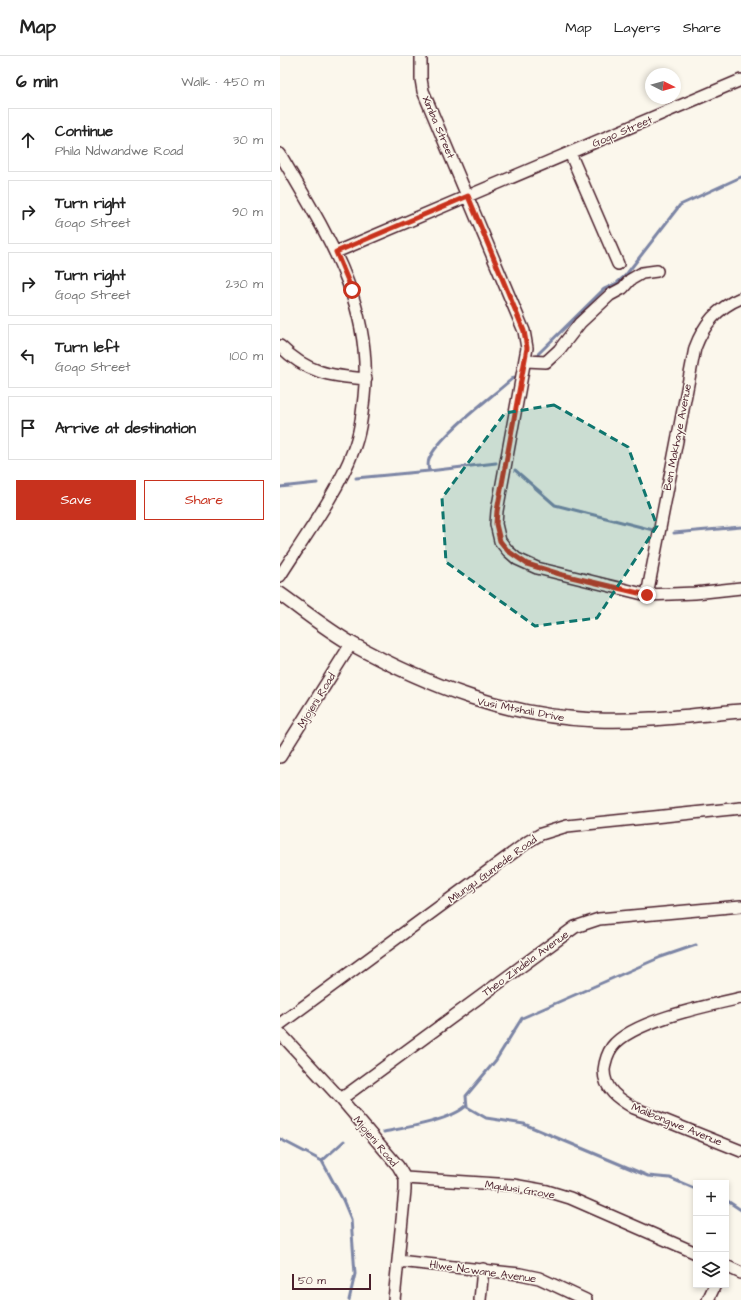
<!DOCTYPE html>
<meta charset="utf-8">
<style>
:root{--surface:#fff;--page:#f6f6f6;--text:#222;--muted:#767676;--line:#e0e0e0;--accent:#c8321e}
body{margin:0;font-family:"Architects Daughter",sans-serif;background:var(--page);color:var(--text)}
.controls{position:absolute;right:12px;bottom:12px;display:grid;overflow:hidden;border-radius:0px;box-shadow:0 2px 6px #0003}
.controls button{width:36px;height:36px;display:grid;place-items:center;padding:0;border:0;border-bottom:1px solid var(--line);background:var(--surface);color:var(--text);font:20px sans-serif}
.compass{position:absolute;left:365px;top:12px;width:36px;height:36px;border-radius:50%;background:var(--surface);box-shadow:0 2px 6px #0003;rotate:96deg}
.scale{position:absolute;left:12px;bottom:10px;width:79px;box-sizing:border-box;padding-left:4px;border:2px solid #4a1f2b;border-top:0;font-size:11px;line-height:14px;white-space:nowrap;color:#4a1f2b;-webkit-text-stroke:3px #fbf7ec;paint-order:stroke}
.stop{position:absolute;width:12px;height:12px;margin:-9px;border:3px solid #c8321e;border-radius:50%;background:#fff}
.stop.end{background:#c8321e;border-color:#fff;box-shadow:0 1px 4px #0008}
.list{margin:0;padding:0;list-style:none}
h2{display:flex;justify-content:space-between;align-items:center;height:52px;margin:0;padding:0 16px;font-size:17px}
h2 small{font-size:13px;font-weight:400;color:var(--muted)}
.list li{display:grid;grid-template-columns:26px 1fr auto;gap:12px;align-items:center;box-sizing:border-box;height:64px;margin:0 8px 8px;padding:0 8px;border:1px solid var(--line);border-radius:0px}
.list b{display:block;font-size:15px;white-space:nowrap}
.list p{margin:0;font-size:13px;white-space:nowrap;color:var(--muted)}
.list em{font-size:13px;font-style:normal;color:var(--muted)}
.actions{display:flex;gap:8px;padding:12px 16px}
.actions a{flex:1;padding:9px 0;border:1px solid var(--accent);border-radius:0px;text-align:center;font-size:14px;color:var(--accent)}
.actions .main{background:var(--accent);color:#fff}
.icon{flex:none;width:22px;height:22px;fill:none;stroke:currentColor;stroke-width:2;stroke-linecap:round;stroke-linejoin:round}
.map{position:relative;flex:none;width:461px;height:1244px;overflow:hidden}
header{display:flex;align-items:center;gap:24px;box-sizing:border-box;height:56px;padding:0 20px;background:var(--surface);border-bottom:1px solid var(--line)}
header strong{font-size:19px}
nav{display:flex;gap:22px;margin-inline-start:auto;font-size:14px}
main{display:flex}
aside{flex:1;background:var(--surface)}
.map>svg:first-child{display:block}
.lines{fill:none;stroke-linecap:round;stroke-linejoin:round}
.stream{stroke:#7c85a5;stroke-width:3}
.minor-casing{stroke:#4a1f2b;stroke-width:14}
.tertiary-casing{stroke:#4a1f2b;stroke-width:16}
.minor{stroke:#fbf7ec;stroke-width:11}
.tertiary{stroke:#fbf7ec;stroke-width:13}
.route{stroke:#c8321e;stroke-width:5}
.marked{fill:#0f766e;fill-opacity:0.2;stroke:#0f766e;stroke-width:3;stroke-dasharray:8 5;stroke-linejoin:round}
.labels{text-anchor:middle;stroke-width:3;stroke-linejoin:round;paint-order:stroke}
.street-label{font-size:11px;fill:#4a1f2b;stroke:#fbf7ec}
</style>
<header>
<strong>Map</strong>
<nav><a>Map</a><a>Layers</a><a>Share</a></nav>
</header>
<main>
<aside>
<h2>6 min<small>Walk · 450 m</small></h2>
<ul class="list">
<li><svg class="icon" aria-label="ahead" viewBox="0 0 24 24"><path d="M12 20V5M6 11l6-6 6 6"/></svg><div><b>Continue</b><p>Phila Ndwandwe Road</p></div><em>30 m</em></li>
<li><svg class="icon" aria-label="right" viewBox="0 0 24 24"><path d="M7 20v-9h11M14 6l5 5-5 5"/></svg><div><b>Turn right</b><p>Goqo Street</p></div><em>90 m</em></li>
<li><svg class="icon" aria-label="right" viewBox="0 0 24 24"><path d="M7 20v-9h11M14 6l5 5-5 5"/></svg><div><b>Turn right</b><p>Goqo Street</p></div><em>230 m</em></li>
<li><svg class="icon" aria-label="left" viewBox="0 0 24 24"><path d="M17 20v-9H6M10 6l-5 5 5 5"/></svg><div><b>Turn left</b><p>Goqo Street</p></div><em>100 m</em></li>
<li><svg class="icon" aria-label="arrive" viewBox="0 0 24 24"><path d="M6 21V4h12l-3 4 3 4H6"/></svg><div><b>Arrive at destination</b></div></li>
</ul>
<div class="actions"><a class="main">Save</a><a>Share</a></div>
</aside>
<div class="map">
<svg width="461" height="1244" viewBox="0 0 461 1244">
<rect width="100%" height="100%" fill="#fbf7ec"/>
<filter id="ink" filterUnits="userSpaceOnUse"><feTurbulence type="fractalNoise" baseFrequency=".025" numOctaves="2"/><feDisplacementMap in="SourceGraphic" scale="8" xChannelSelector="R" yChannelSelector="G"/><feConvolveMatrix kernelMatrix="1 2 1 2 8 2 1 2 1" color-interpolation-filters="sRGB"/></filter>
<g filter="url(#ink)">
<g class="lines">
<path class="stream" d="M258,298L324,233L337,227L345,220L400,149L461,121
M235,414L275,449L373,474
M149,415L216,407
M76,422L149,415C148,411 148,406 149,403C160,378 212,341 234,321
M0,431L37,427
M394,477L461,471
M104,1076C125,1072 173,1064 187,1049
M0,1083L42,1105L64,1085
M42,1105L63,1144L71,1163L75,1218L69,1244
M416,1133L390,1122L368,1120L244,1068L206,1062L187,1051L186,1040L216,1004L242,962L381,901L416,889
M446,1144L461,1154"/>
<g class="minor-casing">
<path id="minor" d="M141,0V23L143,35L244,275L247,292L217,455L216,468L220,485L228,495L237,503L257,512L367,539L415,537L461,532
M290,97L338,208
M0,98C45,176 94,247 84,341C82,359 80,378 73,395C58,436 24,482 0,520
M56,196L461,24
M0,290C27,317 50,320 86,323
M246,305L266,306L279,294L300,267L330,239L343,232L350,224L362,217L377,215
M367,539L415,292C424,268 437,252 461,242
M0,701L71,588
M461,942C430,949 351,965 332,991C327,998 325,1006 324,1014C324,1034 339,1043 354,1052L461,1095
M0,968L249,785L261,778L287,770L461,752
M0,977L61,1043L118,1110L125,1122V1134L114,1244
M61,1043L295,871L319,863L461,850
M125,1122L233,1129L267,1135L290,1142L416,1197
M118,1205L240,1218L259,1222L306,1244
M446,1210L461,1217
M200,1244L203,1213
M428,1244L435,1229"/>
</g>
<g class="tertiary-casing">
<path id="tertiary" d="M0,538C24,555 47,574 72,588C148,630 229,661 316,664C365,666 413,659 461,655"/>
</g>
<use href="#minor" class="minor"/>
<use href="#tertiary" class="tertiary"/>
</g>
</g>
<g class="lines" filter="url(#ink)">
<path class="route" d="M72,234L56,196L188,140L244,275L247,292L217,455L216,468L220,485L228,495L247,508L283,519L367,539"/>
</g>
<path class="marked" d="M274,349L348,391L377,470L317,562L255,570L166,506L162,442L225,357Z"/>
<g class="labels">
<g class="street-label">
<text transform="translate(159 71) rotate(67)" y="4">Ximba Street</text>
<text transform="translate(342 75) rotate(-23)" y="4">Goqo Street</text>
<text transform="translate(397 381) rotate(-79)" y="4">Ben Makhaye Avenue</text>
<text transform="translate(36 644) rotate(-58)" y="4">Mjojeni Road</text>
<text transform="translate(241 653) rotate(11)" y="4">Vusi Mtshali Drive</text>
<text transform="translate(212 813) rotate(-36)" y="4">Mlungu Gumede Road</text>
<text transform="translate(245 907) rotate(-36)" y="4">Theo Zindela Avenue</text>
<text transform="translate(397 1068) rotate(22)" y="4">Malibongwe Avenue</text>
<text transform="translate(96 1085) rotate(50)" y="4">Mjojeni Road</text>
<text transform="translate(240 1133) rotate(9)" y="4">Mqulusi Grove</text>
<text transform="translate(203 1215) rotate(8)" y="4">Hlwe Ncwane Avenue</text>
</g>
</g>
</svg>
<div class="controls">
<button>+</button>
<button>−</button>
<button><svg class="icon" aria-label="layers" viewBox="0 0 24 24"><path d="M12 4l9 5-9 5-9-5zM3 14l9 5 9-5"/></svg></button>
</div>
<svg class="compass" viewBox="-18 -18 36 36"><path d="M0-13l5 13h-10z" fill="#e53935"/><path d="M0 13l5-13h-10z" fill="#767676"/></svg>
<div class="scale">50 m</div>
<div class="stop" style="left:72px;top:234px"></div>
<div class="stop end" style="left:367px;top:539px"></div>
</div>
</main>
